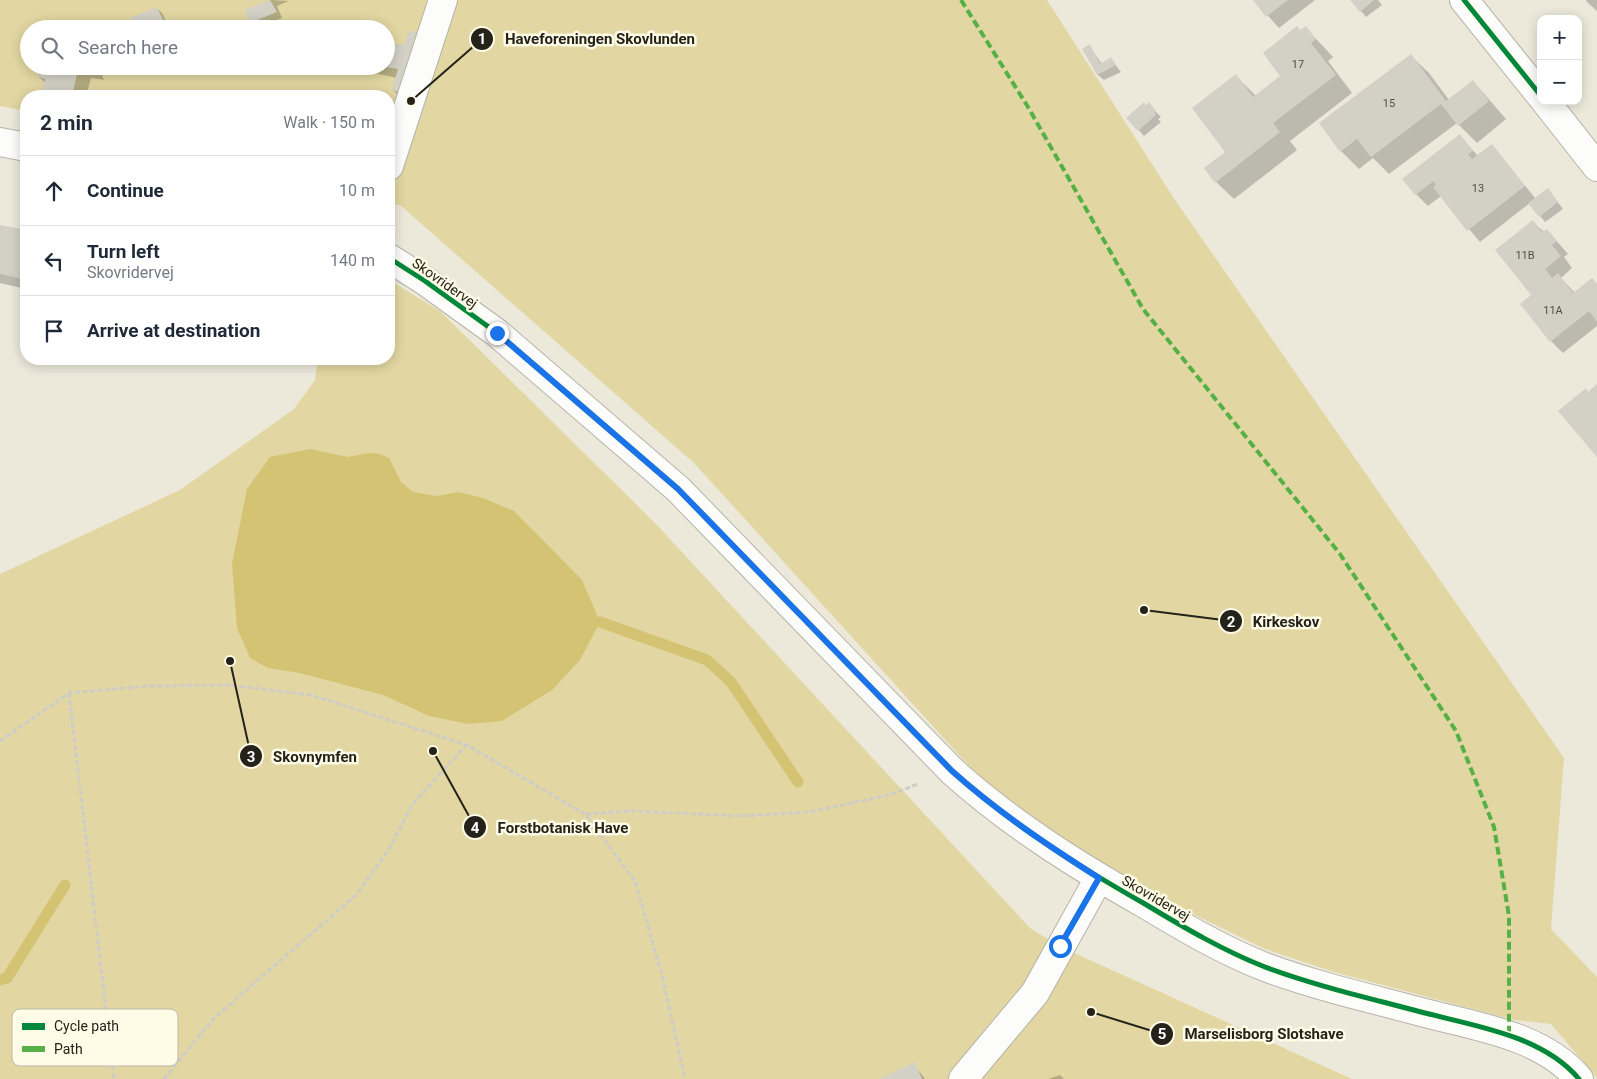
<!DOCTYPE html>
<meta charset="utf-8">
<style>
:root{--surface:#fff;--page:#f2f2f3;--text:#1f2937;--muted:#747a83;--line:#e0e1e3}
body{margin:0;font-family:Roboto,sans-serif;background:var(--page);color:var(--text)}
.controls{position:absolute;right:15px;top:15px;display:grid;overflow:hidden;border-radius:10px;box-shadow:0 2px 12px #0003}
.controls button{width:45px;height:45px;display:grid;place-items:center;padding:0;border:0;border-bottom:1px solid var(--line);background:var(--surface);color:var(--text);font:25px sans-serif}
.stop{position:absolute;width:15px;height:15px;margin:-11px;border:4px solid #1a73e8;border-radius:50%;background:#fff}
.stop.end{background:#1a73e8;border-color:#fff;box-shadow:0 1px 5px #0008}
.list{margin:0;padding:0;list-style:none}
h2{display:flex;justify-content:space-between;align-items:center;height:65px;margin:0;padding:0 20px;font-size:21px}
h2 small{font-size:16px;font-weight:400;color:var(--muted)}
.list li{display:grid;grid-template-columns:32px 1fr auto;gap:15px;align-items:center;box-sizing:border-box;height:70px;padding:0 20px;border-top:1px solid var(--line)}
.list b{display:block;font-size:19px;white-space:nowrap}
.list p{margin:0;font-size:16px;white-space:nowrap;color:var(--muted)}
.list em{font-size:16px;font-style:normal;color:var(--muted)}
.icon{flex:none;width:28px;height:28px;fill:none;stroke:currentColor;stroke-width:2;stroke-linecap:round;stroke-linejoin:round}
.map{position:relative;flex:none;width:1597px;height:1079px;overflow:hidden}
.search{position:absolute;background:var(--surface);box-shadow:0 2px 12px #0003;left:20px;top:20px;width:375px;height:55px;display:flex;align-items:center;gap:12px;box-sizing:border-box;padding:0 18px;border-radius:28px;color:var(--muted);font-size:19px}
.panel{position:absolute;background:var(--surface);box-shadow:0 2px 12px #0003;left:20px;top:90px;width:375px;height:275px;border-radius:20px}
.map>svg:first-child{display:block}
.green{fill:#e2d7a2;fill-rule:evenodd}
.water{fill:#d3c373}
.shadow{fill:#0003}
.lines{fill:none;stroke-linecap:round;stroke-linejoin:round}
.stream{stroke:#d3c373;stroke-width:11}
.building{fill:#d3d0c5}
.minor-casing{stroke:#b6b4a9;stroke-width:30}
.path{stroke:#cdccc7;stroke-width:3;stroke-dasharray:5 2.5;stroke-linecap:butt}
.minor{stroke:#fcfcfa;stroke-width:28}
.quiet{stroke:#55b145;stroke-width:4;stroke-dasharray:8 4;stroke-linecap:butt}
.cycleway-casing{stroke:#fefbe7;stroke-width:8}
.cycleway{stroke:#00873e;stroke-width:5}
.route{stroke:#1a73e8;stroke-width:6}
.labels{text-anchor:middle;stroke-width:5;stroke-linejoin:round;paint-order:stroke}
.number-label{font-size:11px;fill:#514e45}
.street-label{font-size:14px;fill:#242219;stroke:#fefbe7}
.key{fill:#fefbe7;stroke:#bdbaa9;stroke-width:1}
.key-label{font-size:14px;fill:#242219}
.leader{fill:none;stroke:#242219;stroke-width:2}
.callout-dot{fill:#242219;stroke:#fefbe7;stroke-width:2}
.mark-label{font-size:15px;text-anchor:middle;font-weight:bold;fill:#fff}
.callout-label{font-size:15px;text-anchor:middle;font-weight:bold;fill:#242219;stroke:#fefbe7;stroke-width:5;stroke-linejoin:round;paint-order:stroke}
</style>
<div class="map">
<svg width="1597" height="1079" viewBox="0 0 1597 1079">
<rect width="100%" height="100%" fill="#ece9db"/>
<path class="green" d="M0,0H1047L1175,200L1564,758L1551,929L1597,977V1078L1551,1024L1514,1020L1334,972L1265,949L1193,914L1044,829L979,777L694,463L401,206L389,202V96H26V111L0,106ZM29,29H386V66H29Z
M389,280L440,311L654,522L1030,928L1059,946L1352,1079H0V574L180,490L294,409L315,380L318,359H389Z"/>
<path class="water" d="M310,449L348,457L370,453L380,454L389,458L401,482L413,492L437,496L458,492L483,498L514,511L582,580L600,622L580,660L552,690L502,721L468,724L429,716L383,695L300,673L268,668L250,658L237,628L232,564L247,489L270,457Z"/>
<path class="shadow" d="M271,0L289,1L277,6L282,18L257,28L251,22L246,11Z
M1254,0H1315L1279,28Z
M1352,0H1378L1382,5L1366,17Z
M1586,0H1597V11L1587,2Z
M157,8L163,14L169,29H136Z
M1305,27L1333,57L1328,61L1352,93L1290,141L1297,150L1234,199L1216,182L1227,152L1236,76L1256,96L1282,76L1300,31Z
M1089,46L1102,64L1111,59L1121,72L1104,80L1098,75L1084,49Z
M405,47V102L393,90L397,78L369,72L358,66H386Z
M1411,56L1429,73L1449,100L1473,81L1506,119L1477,143L1457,123L1389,174L1373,158L1359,169L1341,151L1320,123Z
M42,66H99L104,80L91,78L86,96H46L43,93L45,83L39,77Z
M172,66H189L177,71Z
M1154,110L1161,117L1158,119L1161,122L1144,136L1128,118Z
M1460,136L1478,156L1492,146L1536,199L1553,196L1563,209L1545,222L1530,203L1480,242L1441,196L1428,206L1416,194Z
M1533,222L1544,232L1547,230L1568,254L1564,257L1572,268L1561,278L1575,293L1597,285V326L1563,353L1551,341L1533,295Z
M0,226L26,231V289L0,283Z
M914,1064L925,1079H882Z
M1060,1075L1064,1079H1048Z"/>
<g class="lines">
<path class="stream" d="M600,622L707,660L731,682L798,782
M0,980L7,978L65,885"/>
</g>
<path class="building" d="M270,0L277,12L250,23L244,10Z
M1253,0H1288L1266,17Z
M1350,0H1374L1360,12Z
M157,7L167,29H135L130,18Z
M52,21L74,27L73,29H50Z
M1297,26L1300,30L1306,26L1316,39L1311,43L1336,75L1273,123L1280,132L1215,183L1204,168L1225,152L1192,108L1236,74L1253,97L1280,76L1263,53Z
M409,30L419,33L402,93L392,90L398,69L386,67V42L404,45Z
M1090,44L1100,64L1111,57L1116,65L1097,75L1082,49Z
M1411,54L1446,101L1473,80L1489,101L1458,126L1441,104L1371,157L1357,139L1340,152L1319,123Z
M41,66H79L72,96L41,94L45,79L38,77Z
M1144,102L1146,105L1149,102L1156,111L1154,112L1156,115L1138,131L1126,118Z
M1460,134L1473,151L1468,154L1472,159L1492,144L1525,186L1467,231L1433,187L1436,185L1434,181L1415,195L1402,179Z
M1548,188L1558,202L1539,217L1528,203Z
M1533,220L1542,232L1547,229L1557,241L1552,245L1561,256L1545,269L1552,278L1558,273L1573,293L1592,278L1597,284V322L1589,311L1550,342L1520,304L1531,295L1495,250Z
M0,225L26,230V262L23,279L0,274Z
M1597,384V457L1558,411L1586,388L1588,392Z
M915,1062L922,1079H879Z"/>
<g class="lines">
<g class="minor-casing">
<path id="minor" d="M1464,0L1541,96
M1545,101L1597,167
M0,142L26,147
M389,166L443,0
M389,258L425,281L497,333L678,489L952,771C1011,824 1076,865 1145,904C1183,927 1224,951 1265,967C1316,986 1369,998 1421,1012C1474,1026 1542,1035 1579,1079
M963,1079L1035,993L1099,878"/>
</g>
<path class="path" d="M69,693L114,1079
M0,741L69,693L148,686L230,685L311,695L467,745L585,814L635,881L663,979L685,1079
M586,814L632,811L741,816L809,812L889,795L918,784
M164,1079L214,1018L356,895L388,851L412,805L466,745"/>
<use href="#minor" class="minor"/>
<path class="quiet" d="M961,0L1028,107L1143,309L1340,554L1456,731L1494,827L1509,916V1035"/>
<g class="cycleway-casing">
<path id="cycleway" d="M1464,0L1541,96
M389,258L425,281L497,333L678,489L952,771C1011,824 1076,865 1145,904C1183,927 1224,951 1265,967C1316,986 1369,998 1421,1012C1474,1026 1542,1035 1579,1079"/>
</g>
<use href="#cycleway" class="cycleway"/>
</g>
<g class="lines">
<path class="route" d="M497,333L678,489L952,771C998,812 1047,845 1099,878L1060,946"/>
</g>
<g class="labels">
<g class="number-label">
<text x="1298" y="68">17</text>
<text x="1389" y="107">15</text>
<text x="1478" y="192">13</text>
<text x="1525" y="259">11B</text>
<text x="1553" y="314">11A</text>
</g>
<g class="street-label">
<text transform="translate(445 283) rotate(35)" y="5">Skovridervej</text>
<text transform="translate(1156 898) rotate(30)" y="5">Skovridervej</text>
</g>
</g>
<rect x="12" y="1009" width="166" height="57" rx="8" class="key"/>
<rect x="22" y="1023" width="23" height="7" fill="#00873e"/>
<rect x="22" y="1046" width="23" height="6" fill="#55b145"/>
<g class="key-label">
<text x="54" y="1031">Cycle path</text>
<text x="54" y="1054">Path</text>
</g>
<path class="leader" d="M411 101L482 39M1144 610L1231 621M230 661L251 756M433 751L475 827M1091 1012L1162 1034"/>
<g class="callout-dot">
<circle cx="411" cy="101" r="5"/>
<circle cx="1144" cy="610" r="5"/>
<circle cx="230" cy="661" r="5"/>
<circle cx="433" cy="751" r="5"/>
<circle cx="1091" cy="1012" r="5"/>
<circle cx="482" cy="39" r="12"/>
<circle cx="1231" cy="621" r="12"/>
<circle cx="251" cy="756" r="12"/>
<circle cx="475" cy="827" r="12"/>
<circle cx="1162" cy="1034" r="12"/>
</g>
<g class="mark-label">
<text x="482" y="44">1</text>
<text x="1231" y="627">2</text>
<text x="251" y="762">3</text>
<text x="475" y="833">4</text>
<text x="1162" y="1039">5</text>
</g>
<g class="callout-label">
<text x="600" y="44">Haveforeningen Skovlunden</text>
<text x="1286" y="627">Kirkeskov</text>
<text x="315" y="762">Skovnymfen</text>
<text x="563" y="833">Forstbotanisk Have</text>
<text x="1264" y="1039">Marselisborg Slotshave</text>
</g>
</svg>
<div class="controls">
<button>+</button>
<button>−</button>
</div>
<div class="stop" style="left:1060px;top:946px"></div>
<div class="stop end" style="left:497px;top:333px"></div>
<div class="search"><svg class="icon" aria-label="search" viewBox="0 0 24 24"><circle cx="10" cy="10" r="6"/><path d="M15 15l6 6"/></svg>Search here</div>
<section class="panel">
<h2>2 min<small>Walk · 150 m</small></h2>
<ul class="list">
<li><svg class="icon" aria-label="ahead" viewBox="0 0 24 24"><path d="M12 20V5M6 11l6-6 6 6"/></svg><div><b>Continue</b></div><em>10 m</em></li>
<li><svg class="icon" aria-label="left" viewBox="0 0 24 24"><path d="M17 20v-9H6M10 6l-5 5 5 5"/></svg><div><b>Turn left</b><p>Skovridervej</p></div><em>140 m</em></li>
<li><svg class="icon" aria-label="arrive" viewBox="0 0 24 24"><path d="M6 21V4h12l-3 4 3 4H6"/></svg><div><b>Arrive at destination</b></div></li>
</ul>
</section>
</div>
